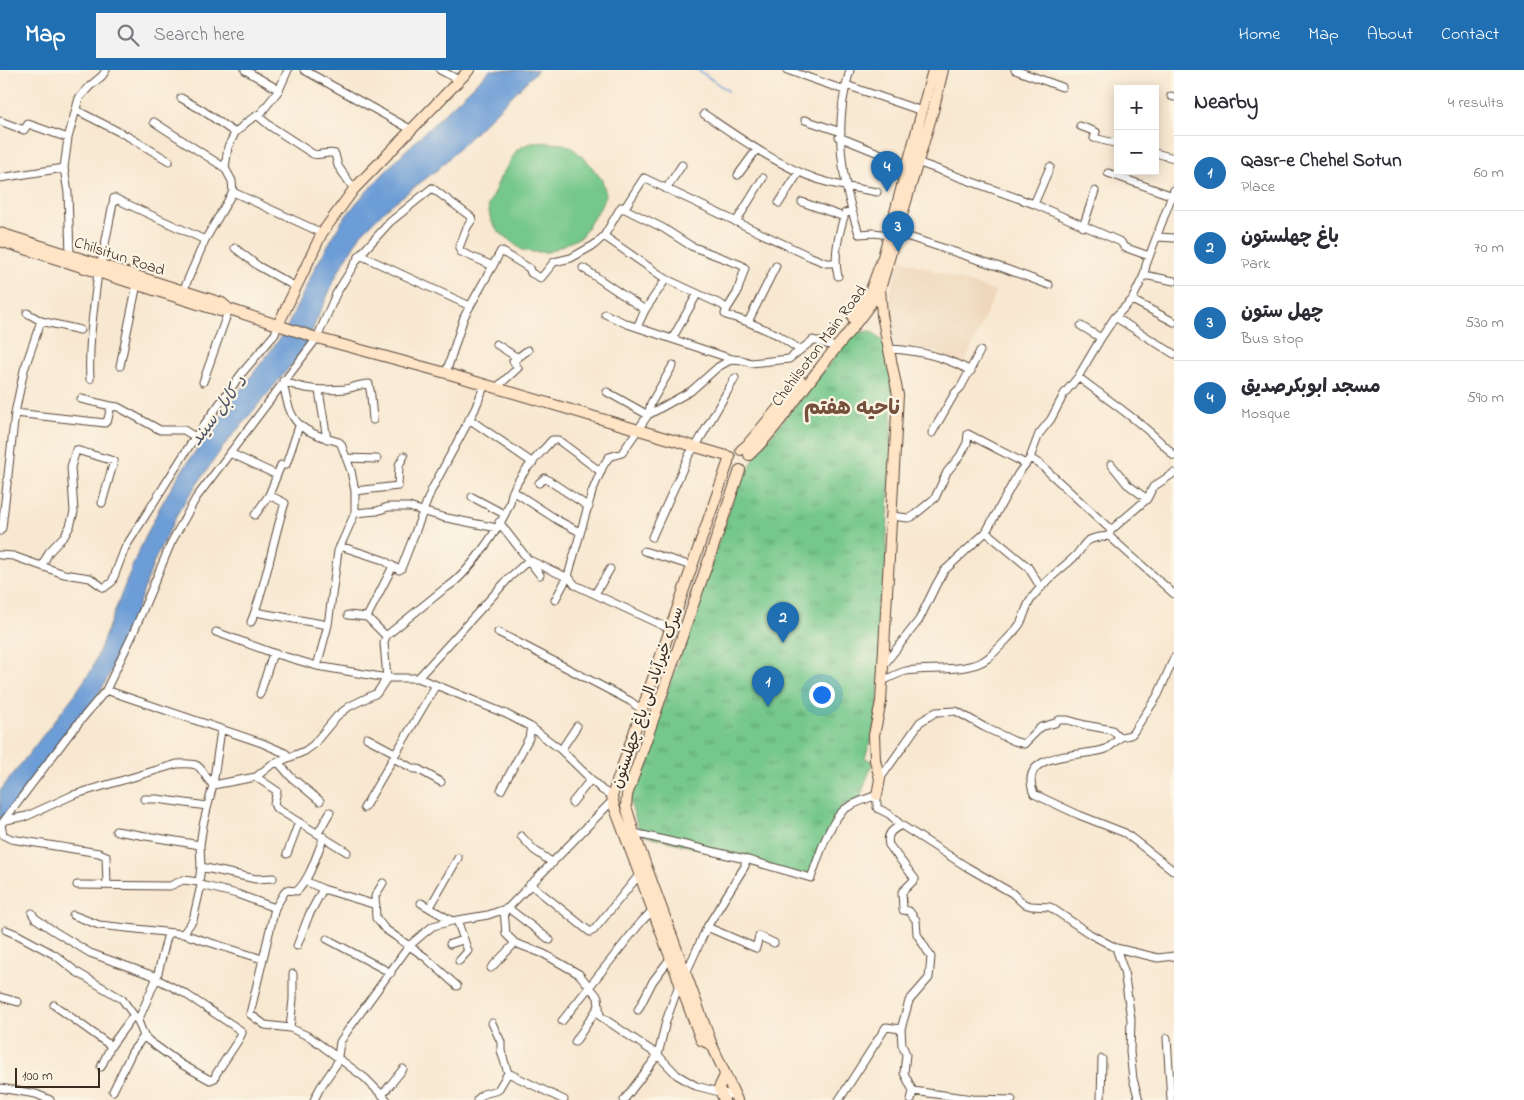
<!DOCTYPE html>
<meta charset="utf-8">
<style>
:root{--surface:#fff;--page:#f2f2f3;--text:#2b2b33;--muted:#7c7c81;--line:#e1e1e2;--accent:#1f6fb2}
body{margin:0;font-family:"Indie Flower","Playpen Sans Arabic",sans-serif;background:var(--page);color:var(--text)}
.controls{position:absolute;right:15px;top:15px;display:grid;overflow:hidden;border-radius:0px;box-shadow:0 2px 12px #0003}
.controls button{width:45px;height:45px;display:grid;place-items:center;padding:0;border:0;border-bottom:1px solid var(--line);background:var(--surface);color:var(--text);font:25px sans-serif}
.scale{position:absolute;left:15px;bottom:12px;width:85px;box-sizing:border-box;padding-left:5px;border:2px solid #3b2a1e;border-top:0;font-size:14px;line-height:18px;white-space:nowrap;color:#3b2a1e;-webkit-text-stroke:4px #fcf5e5;paint-order:stroke}
.you{position:absolute;left:821px;top:624px;width:18px;height:18px;margin:-12px;border:4px solid #fff;border-radius:50%;background:#1a73e8;box-shadow:0 0 0 8px #1a73e833}
.badge{display:grid;place-items:center;width:32px;height:32px;border-radius:50%;background:var(--accent);color:#fff;font-size:16px;font-weight:700}
.pin{position:absolute;translate:-50% -41px;filter:drop-shadow(0 1px 2px #0008)}
.pin::after{content:'';position:absolute;top:26px;width:18px;height:15px;background:inherit;clip-path:polygon(0 0,100% 0,50% 100%)}
.list{margin:0;padding:0;list-style:none}
h2{display:flex;justify-content:space-between;align-items:center;height:65px;margin:0;padding:0 20px;font-size:21px}
h2 small{font-size:16px;font-weight:400;color:var(--muted)}
.list li{display:grid;grid-template-columns:32px 1fr auto;gap:15px;align-items:center;box-sizing:border-box;height:75px;padding:0 20px;border-top:1px solid var(--line)}
.list b{display:block;font-size:19px;white-space:nowrap}
.list p{margin:0;font-size:16px;white-space:nowrap;color:var(--muted)}
.list em{font-size:16px;font-style:normal;color:var(--muted)}
.icon{flex:none;width:28px;height:28px;fill:none;stroke:currentColor;stroke-width:2;stroke-linecap:round;stroke-linejoin:round}
.map{position:relative;flex:none;width:1174px;height:1030px;overflow:hidden}
header{display:flex;align-items:center;gap:30px;box-sizing:border-box;height:70px;padding:0 25px;background:var(--accent);color:#fff}
header strong{font-size:24px}
nav{display:flex;gap:28px;margin-inline-start:auto;font-size:18px}
.search{width:350px;height:45px;background:var(--page);display:flex;align-items:center;gap:12px;box-sizing:border-box;padding:0 18px;border-radius:0px;color:var(--muted);font-size:19px}
main{display:flex}
aside{flex:1;background:var(--surface)}
.map>svg:first-child{display:block}
.built{fill:#eed7bb}
.grass{fill:#74c78b;stroke:#587854}
.park{fill:url(#park-tufts);stroke:#587854}
.water{fill:#6d9dd6;stroke:#54647a}
.lines{fill:none;stroke-linecap:round;stroke-linejoin:round}
.stream{stroke:#6d9dd6;stroke-width:2}
.street-casing{stroke:#574639;stroke-width:9}
.secondary-casing{stroke:#574639;stroke-width:12}
.street{stroke:#fff;stroke-width:7}
.secondary{stroke:#ffe4c6;stroke-width:10}
.labels{text-anchor:middle;stroke-width:4.5;stroke-linejoin:round;paint-order:stroke}
.street-label{font-size:16px;fill:#3b2a1e;stroke:#fcf5e5}
.water-label{font-size:18px;font-style:italic;fill:#4f5868;stroke:#fcf5e5}
.district-label{font-size:21px;font-weight:bold;fill:#75503c;stroke:#fcf5e5}
</style>
<header>
<strong>Map</strong>
<div class="search"><svg class="icon" aria-label="search" viewBox="0 0 24 24"><circle cx="10" cy="10" r="6"/><path d="M15 15l6 6"/></svg>Search here</div>
<nav><a>Home</a><a>Map</a><a>About</a><a>Contact</a></nav>
</header>
<main>
<div class="map">
<svg width="1174" height="1030" viewBox="0 0 1174 1030">
<defs>
<pattern id="park-tufts" width="24" height="20" patternUnits="userSpaceOnUse" patternTransform="scale(1.25)"><rect width="24" height="20" fill="#74c78b"/><path d="M3 7l-1-3M5 7V3M7 7l1-3M15 17l-1-3M17 17v-4M19 17l1-3" fill="none" stroke="#60a271"/></pattern>
</defs>
<rect width="100%" height="100%" fill="#fcf5e5"/>
<filter id="ink" filterUnits="userSpaceOnUse"><feTurbulence type="fractalNoise" baseFrequency=".02" numOctaves="2"/><feDisplacementMap in="SourceGraphic" scale="10" xChannelSelector="R" yChannelSelector="G"/><feConvolveMatrix kernelMatrix="1 2 1 2 8 2 1 2 1" color-interpolation-filters="sRGB"/></filter>
<filter id="wash" filterUnits="userSpaceOnUse"><feTurbulence type="fractalNoise" baseFrequency=".0096" numOctaves="4" result="noise"/><feDisplacementMap in="SourceGraphic" scale="20" xChannelSelector="R" yChannelSelector="G"/><feGaussianBlur stdDeviation="1.12" result="paint"/><feColorMatrix in="noise" values="0 0 0 0 0 0 0 0 0 0 0 0 0 0 0 0 0 1.4 0 .05"/><feComposite in="paint" operator="in"/></filter>
<g filter="url(#wash)">
<rect width="100%" height="100%" fill="#f8e8d1"/>
<path class="built" d="M900,189L996,222L964,294L934,282L895,276L888,243L890,227Z"/>
<path class="grass" d="M535,72L563,74L571,77L588,92L602,110L606,124L600,138L581,167L548,182H531L522,180L499,162L491,151L488,136L500,108L517,80L523,76Z"/>
<path class="park" d="M871,261L887,275L893,311L890,407L877,649L865,688L873,691L859,731L841,736L810,807L640,764L630,731L742,404L750,397L756,384L854,263Z"/>
<path class="water" d="M490,0H538L437,100L386,139L361,164L338,202L306,274L294,292L223,377L180,439L155,489L121,583L99,624L0,753V721L75,624L92,599L136,487L160,437L177,408L207,364L284,263L316,196L342,151L357,132L401,85Z"/>
<g class="lines">
<path class="stream" d="M698,0L728,21"/>
</g>
</g>
<g filter="url(#ink)">
<g class="lines">
<g class="street-casing">
<path id="street" d="M245,0L279,20
M304,0L412,60
M440,0L459,10
M787,0L844,20
M850,0C833,55 841,110 859,164L874,163L889,165
M1015,0L1062,17
M846,15L922,41
M1171,26L1174,27
M181,28L202,40L235,63
M76,40L129,67L169,91
M704,44C738,67 778,96 817,109C836,116 857,118 877,122
M257,45L270,56L313,84C321,86 328,81 335,84L338,96L354,119
M805,50L841,62
M0,51L24,60L28,54L68,68
M154,52L225,98
M1080,56L1096,62L1094,68L1118,74
M839,67L908,95
M1155,83L1174,88
M917,92L1034,134L1121,172L1124,177L1149,186
M1108,103L1173,126
M738,105L757,79
M0,108L64,98
M666,119L682,95
M233,122L322,163
M802,132L844,147
M779,133L799,102
M1034,134L1050,97
M624,139L644,108L811,187L826,193H835
M736,152L763,108
M1083,157L1095,121
M897,163L1006,199L1049,215
M604,166L666,209L722,235L727,239L725,244L726,245L748,252L778,265L800,280
M1157,167L1174,168
M235,178L258,196L296,217
M70,185L68,123L64,98L68,68L79,28L90,16L102,6L106,0
M360,185L470,236
M101,195L114,128L205,170
M583,198L645,240
M1144,205L1174,211
M838,206C833,186 839,163 845,143L851,141
M183,221L205,170L233,122L232,111L225,98L228,77L235,63L248,51L261,43L279,20L288,0
M1132,230L1174,252
M27,243L41,251L80,260
M605,244L627,254L732,289L742,290L751,293L789,289L813,270L836,277
M1115,247L1174,284
M748,252L776,196
M1081,256L1101,268
M637,257L645,240L666,209
M672,269L695,228
M496,274L518,288
M890,279C919,280 945,287 971,301
M120,296L137,214
M446,303L464,247L501,181L529,198L531,203L541,208L554,192L571,188L594,175L604,166L621,137L663,158L691,176L741,195L745,198L737,223L727,239
M1078,307C1108,330 1149,357 1174,386
M90,309C88,274 94,237 98,202
M283,311C290,355 298,360 339,372L341,374L351,401L355,421V443L338,481L328,555L317,596
M283,311C304,320 323,321 345,319C353,318 360,314 369,314L371,326L373,350
M203,312L229,239
M496,318L518,298L513,291L528,280
M319,321L327,369
M607,322L648,345L651,333L673,295
M81,329L111,336
M15,343L105,353L108,349L111,336L118,337L160,360H184L195,367
M469,349L533,393
M932,363L955,323L961,317L980,281
M230,383L277,405L269,425L255,445
M346,388L377,389
M1030,388L1041,395L1111,460
M1111,394L1127,414L1147,429
M277,405L281,395H286L299,356
M539,413L545,408L589,437
M355,421L398,416L399,395L404,386
M513,421L559,451L580,462
M472,427L504,444
M355,443L377,441L388,437H409L442,447L497,458
M892,446L908,448L912,447L935,428L947,402L960,386L967,373L968,364L1026,394
M499,452L540,505
M0,461L2,458L15,343L24,300L41,251
M986,462L1028,497L1041,518
M1109,466L1174,524
M652,467L689,385L696,376L735,308
M340,476L383,490L399,500L401,499L431,421L475,339L485,314
M644,481L692,496
M0,485L13,486L64,504L90,508L104,518L112,512L125,478L195,367L242,303L275,264L278,255
M42,496L49,482L65,465L70,456L74,442L71,397L76,380L114,391L102,433
M568,506L575,515L670,559
M595,524L610,499
M555,530L568,506L592,422L603,396L609,387L622,383L648,345L691,321L718,297L732,289
M255,542L328,555
M348,545L367,547L386,566
M367,547L393,496
M251,552C267,513 272,472 285,433L269,425
M216,562L273,583L317,596L387,608H418L436,615L506,644L531,657L561,680L602,720L612,726
M498,562L630,631L642,640
M1174,588L1158,625L1132,664C1129,666 1125,666 1121,667C1116,670 1112,676 1106,679C1084,688 1016,679 1034,724L1079,745L1125,763L1174,801
M883,596L919,550L936,515L944,501L986,462L1018,404L1030,388L1039,364L1051,349L1064,324L1078,307L1101,268L1115,247L1132,230L1144,205L1146,195L1174,120
M418,608L510,507L529,490L564,506H568
M881,612C889,608 898,603 906,601C929,597 970,603 988,588C994,583 1018,559 1021,552C1025,544 1026,536 1032,528C1042,514 1057,502 1070,491C1090,475 1076,469 1109,466L1111,460L1147,429L1153,417L1174,403
M106,620L262,673L285,683L290,687
M260,624L273,583
M367,668L395,683
M561,680L577,656
M393,688L414,699H418L441,712
M278,692L291,707L320,731
M256,707L277,721L274,734L276,738L347,782
M880,709L920,652L936,642L956,641L984,657L1014,671L1024,674L1041,657L1055,653L1059,650H1068L1085,655L1112,660L1120,668
M213,715L256,707L271,695L305,681L313,675L337,646L350,636L377,623L387,608L384,573L386,566L444,519C466,508 501,456 510,433C511,429 511,425 513,421C521,402 539,385 552,370H558L601,402
M501,720L529,668L531,657
M144,729H157L207,736
M572,733L591,709
M364,738L436,615
M6,750L27,746L73,725L177,694C206,692 197,699 213,715
M1,755L3,765L11,769L99,783L106,786L107,815
M901,755C892,760 886,764 889,775L915,809L902,822L903,840L909,841L916,850L917,864L931,887L929,908L909,931L901,959L902,975L906,984L904,1003L913,1021L911,1030
M0,756L71,662L106,620L132,566L171,473L196,428L317,268L336,224L360,185L390,152L432,118L471,147L472,150L467,157L459,178L461,182L493,196
M116,761L200,775
M318,763L330,742
M634,763L745,789L811,808C818,789 829,751 845,739C855,732 867,729 877,725V738L889,744L901,755L967,797L1012,823L1024,834L1031,836L1050,837L1090,864L1116,878L1124,901L1131,949L1130,982L1133,1009L1139,1030
M521,766L534,780L553,793
M324,767C316,785 311,807 297,821L286,820L275,838L250,944L265,955L290,958L310,967L365,1008L387,1030
M287,784L299,752
M201,797L256,809L273,808
M305,811L323,819L376,835
M383,813L375,826L376,848L385,859L425,887L457,916
M530,814L590,862L594,860L639,805
M77,815L170,816L183,810L199,812
M201,815L237,824L275,838
M421,833L452,851
M430,837L458,788
M508,838L550,870
M504,840L506,864L515,873L544,884L579,904L598,927L600,946L658,985L677,1005L696,1016L735,1026
M73,845L99,855L183,864L262,889
M457,850L468,881L459,891
M707,857L756,878L759,866L774,873
M6,860L18,865L55,885L75,901L122,929L138,951L144,966L149,971L181,994L210,1010L215,1008L216,1004L239,969L242,963L240,960L184,923L157,909V907L90,883L54,861L35,848L32,843
M183,864L193,850L201,815L199,812L201,797L200,775L203,755L213,715L221,660
M327,869L391,903
M450,874L463,870
M297,876L309,845L323,819
M1116,878L1158,888L1174,886
M491,898L515,873
M686,903L707,857L745,796V789
M0,927L18,932
M54,935L111,976
M638,940L653,911L672,886
M138,951L157,907L168,863
M562,951L642,851L653,840
M290,958L293,929V904
M1167,968L1171,1030
M575,972L599,936
M101,997L111,976L133,946
M508,1003L564,1030
M0,1018L36,1024L50,1030
M113,1021L132,982L144,966
M913,1021L973,1029L1012,1030
M382,1025L403,999
M314,1030L320,1018L337,993L340,972L348,960L409,876L423,864L433,856L452,851L488,845L508,838L613,730
M477,1030L483,1024L498,1020L508,1003L501,981V972L492,953
M624,1030L658,985L666,951L680,912
M839,1030L886,957L901,959
M1101,1030L1102,989"/>
</g>
<g class="secondary-casing">
<path id="secondary" d="M0,163L222,233L229,239L317,268L446,303L730,387
M0,171L220,241L229,239
M853,248L870,222L883,187L933,0
M278,255L322,163L354,119L469,0
M741,380L747,375L801,311
M749,385C776,360 796,328 819,299C840,272 863,248 880,219L933,41L943,0
M877,725L880,709L875,690L874,665L881,632L898,325L882,245L880,219
M712,975L701,970L614,736L612,726L728,393
M724,1030L719,1018L725,1005
M737,1030L712,975L634,763L626,736L627,725L740,400"/>
</g>
<use href="#street" class="street"/>
<use href="#secondary" class="secondary"/>
</g>
</g>
<g class="labels">
<g class="street-label">
<text transform="translate(120 185) rotate(18)" y="6">Chilsitun Road</text>
<text transform="translate(818 275) rotate(-53)" y="6">Chehilsoton Main Road</text>
<text transform="translate(646 627) rotate(-71)" y="6">سرک خیرآباد الی باغ چهلستون</text>
</g>
<g class="water-label">
<text transform="translate(218 340) rotate(-53)" y="6">د کابل سيند</text>
</g>
<g class="district-label">
<text x="852" y="344">ناحیه هفتم</text>
</g>
</g>
</svg>
<div class="controls">
<button>+</button>
<button>−</button>
</div>
<div class="scale">100 m</div>
<div class="you"></div>
<div class="pin badge" style="left:768px;top:637px">1</div>
<div class="pin badge" style="left:783px;top:573px">2</div>
<div class="pin badge" style="left:898px;top:182px">3</div>
<div class="pin badge" style="left:887px;top:122px">4</div>
</div>
<aside>
<h2>Nearby<small>4 results</small></h2>
<ul class="list">
<li><span class="badge">1</span><div><b>Qasr-e Chehel Sotun</b><p>Place</p></div><em>60 m</em></li>
<li><span class="badge">2</span><div><b>باغ چهلستون</b><p>Park</p></div><em>70 m</em></li>
<li><span class="badge">3</span><div><b>چهل ستون</b><p>Bus stop</p></div><em>530 m</em></li>
<li><span class="badge">4</span><div><b>مسجد ابوبکرصدیق</b><p>Mosque</p></div><em>590 m</em></li>
</ul>
</aside>
</main>
